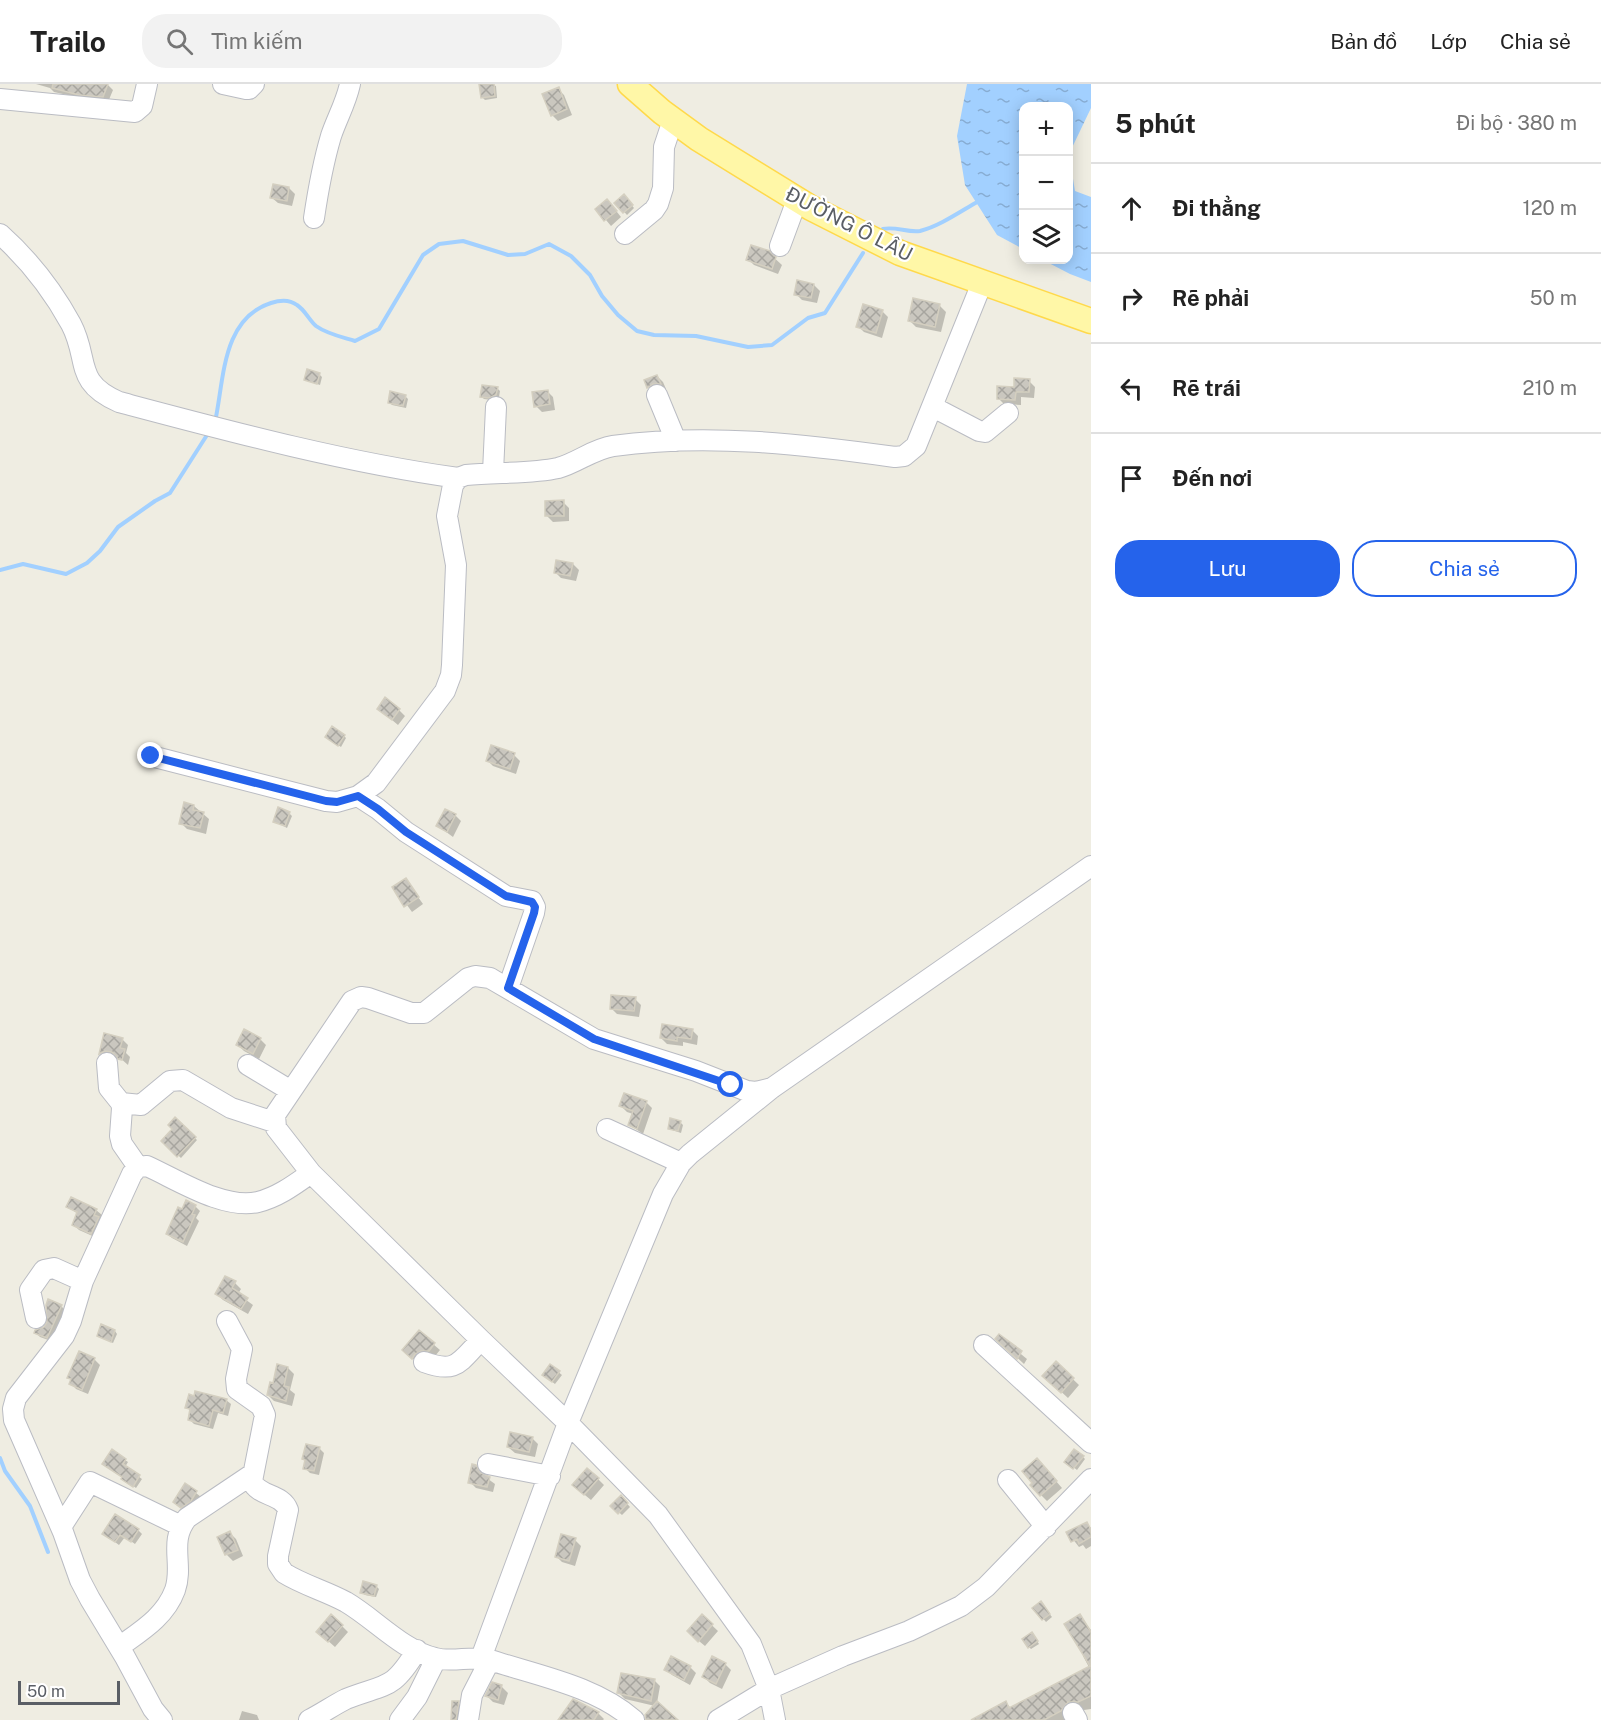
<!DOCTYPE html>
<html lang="vi">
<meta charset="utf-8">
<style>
:root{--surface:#fff;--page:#f2f2f2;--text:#222;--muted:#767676;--line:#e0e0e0;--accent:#2563eb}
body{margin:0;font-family:"Public Sans",sans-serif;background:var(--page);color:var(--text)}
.controls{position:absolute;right:18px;top:18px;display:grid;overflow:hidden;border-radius:12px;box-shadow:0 3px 15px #0003}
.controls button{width:54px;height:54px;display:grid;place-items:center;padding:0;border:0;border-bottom:2px solid var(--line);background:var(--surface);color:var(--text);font:30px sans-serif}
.scale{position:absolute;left:18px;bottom:15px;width:102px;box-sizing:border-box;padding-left:6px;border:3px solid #5a5e65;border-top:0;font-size:16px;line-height:21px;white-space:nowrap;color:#5a5e65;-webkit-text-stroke:4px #fff;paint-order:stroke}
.stop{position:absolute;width:18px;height:18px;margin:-14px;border:4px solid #2563eb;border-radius:50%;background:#fff}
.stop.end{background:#2563eb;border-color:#fff;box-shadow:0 2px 6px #0008}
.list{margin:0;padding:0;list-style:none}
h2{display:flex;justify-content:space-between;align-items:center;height:78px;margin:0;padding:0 24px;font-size:26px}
h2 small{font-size:20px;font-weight:400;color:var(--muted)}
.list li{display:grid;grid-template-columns:39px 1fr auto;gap:18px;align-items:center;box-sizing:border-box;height:90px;padding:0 24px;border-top:2px solid var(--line)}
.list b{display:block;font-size:22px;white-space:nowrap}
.list em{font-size:20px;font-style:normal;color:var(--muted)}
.actions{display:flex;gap:12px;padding:18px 24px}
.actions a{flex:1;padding:14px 0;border:2px solid var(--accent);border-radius:24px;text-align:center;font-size:21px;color:var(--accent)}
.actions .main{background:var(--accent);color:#fff}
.icon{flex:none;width:33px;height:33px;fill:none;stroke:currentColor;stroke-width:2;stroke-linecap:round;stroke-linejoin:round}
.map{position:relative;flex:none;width:1091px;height:1636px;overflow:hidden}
header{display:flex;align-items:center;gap:36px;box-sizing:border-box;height:84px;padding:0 30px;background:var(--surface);border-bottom:2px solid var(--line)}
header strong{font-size:28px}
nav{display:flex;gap:33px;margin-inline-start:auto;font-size:21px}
.search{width:420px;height:54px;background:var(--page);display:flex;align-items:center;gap:15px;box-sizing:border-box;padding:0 21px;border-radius:24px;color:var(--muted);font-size:22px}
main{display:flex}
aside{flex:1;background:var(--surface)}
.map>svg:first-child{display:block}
.water{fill:url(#water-ripples)}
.shadow{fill:#0003}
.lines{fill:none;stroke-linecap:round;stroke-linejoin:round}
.stream{stroke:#a2d0ff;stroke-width:4}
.building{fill:url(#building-cross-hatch);stroke:#d4cfc0;stroke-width:1.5}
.minor-casing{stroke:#babcc3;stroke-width:22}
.major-casing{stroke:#ffd94b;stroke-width:27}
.minor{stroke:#fff;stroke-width:20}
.major{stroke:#fff7a7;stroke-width:24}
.route{stroke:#2563eb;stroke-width:8}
.labels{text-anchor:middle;stroke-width:4.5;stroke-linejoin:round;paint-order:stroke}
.street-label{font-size:20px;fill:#5a5e65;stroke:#fff}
</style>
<header>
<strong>Trailo</strong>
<div class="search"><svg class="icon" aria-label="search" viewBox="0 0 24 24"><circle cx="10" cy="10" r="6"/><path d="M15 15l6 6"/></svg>Tìm kiếm</div>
<nav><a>Bản đồ</a><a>Lớp</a><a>Chia sẻ</a></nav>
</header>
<main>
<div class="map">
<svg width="1091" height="1636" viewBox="0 0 1091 1636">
<defs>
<pattern id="water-ripples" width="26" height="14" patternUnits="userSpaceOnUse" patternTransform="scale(1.5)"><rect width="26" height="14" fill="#a2d0ff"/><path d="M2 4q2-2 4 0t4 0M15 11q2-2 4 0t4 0" fill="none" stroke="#87acd2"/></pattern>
<pattern id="building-cross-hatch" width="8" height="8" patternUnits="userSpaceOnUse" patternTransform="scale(1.5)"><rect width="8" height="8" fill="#cac7bf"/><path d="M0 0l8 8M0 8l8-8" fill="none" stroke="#a7a59f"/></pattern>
</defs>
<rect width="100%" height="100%" fill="#efede2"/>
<path class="water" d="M967,0H1091V24L1069,70L1075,107L1091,113V198L1070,190L1043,176H1068V22H1023V165L997,151L965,101L957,52Z"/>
<path class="shadow" d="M36,0H107L113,6L108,18L85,15L54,8L50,4Z
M490,0L496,2L497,14L485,16L482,13Z
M558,5L564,11L572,31L558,37L552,31Z
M289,104L295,110L292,122L278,119L271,113Z
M624,112L634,124L627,131L616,119Z
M613,123L621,133L611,142L606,136Z
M769,169L782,181L778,190L754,181L748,175Z
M814,201L820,207L817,219L802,216L796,210Z
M914,216L940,222L946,228L941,248L916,243L910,237Z
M882,227L888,233L882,254L864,248L858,242Z
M319,290L322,293L320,301L306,296Z
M657,292L663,298L666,305H659L654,309L646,297Z
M1029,297L1035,303L1034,314L1021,313V321L1004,320L998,314Z
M497,304L500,307L499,313L492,316L484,315L481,312Z
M547,307L553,313L555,326L542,328L536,322Z
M405,312L408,315L406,324L392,321L390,319Z
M563,418L569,424V437L553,438L547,432Z
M573,480L579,486L576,497L561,494L555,488Z
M379,625L399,626L405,632L398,641Z
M344,652L346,654L341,663L329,655Z
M514,671L520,677L516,690L493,682L487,676Z
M194,722L209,735L206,750L187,745L181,739Z
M289,729L292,732L287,744L274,737Z
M455,731L461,737L453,753L438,742Z
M406,796L423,820L412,828L394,803Z
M635,915L641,921L639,933L617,930L611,924Z
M692,946L698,952L697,961L683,958V962L667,960L661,954Z
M105,951L122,955L128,961L126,969L130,973L128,981L119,973H112L106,975L101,969Z
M260,955L266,961L259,975L244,967L238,961Z
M646,1018L652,1024L643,1050L630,1041L633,1030L627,1028L621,1022Z
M175,1035L197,1056L181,1074L163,1057L174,1045Z
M680,1038L683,1041L681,1049L669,1045Z
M195,1122L200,1127L196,1134L199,1137L187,1162L172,1154L167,1150L183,1127Z
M68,1123L96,1126L102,1131L100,1136L103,1140L97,1154L79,1146L74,1141L78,1130Z
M235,1199L241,1205L238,1210L253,1221L248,1230L223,1216L217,1210Z
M61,1222L65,1226L51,1257L40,1253L36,1249L44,1245Z
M115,1247L117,1250L113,1259L98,1252Z
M419,1248L440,1266L435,1272L419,1280L410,1272Z
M999,1252L1027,1275L1024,1280L997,1255Z
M80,1269L95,1276L100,1281L88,1310L76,1305L71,1299L72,1296L69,1294Z
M1056,1279L1079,1301L1068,1314L1044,1292Z
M551,1282L562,1291L555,1300L546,1293Z
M288,1284L294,1290L290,1306L295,1310L292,1322L274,1317L268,1311L274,1301Z
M226,1316L231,1320L228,1332L218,1329L213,1345L194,1340L189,1335L191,1328L187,1323Z
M532,1354L538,1360L535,1373L515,1369L508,1363Z
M319,1364L324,1369L319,1391L310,1389L305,1384L307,1378L304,1375Z
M1083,1373L1085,1375L1077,1386L1066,1377Z
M125,1376L128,1378L125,1383L142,1395L136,1404L107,1382Z
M476,1382L484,1392L495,1400L493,1408L476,1404L470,1398Z
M1043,1382L1062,1404L1047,1417L1041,1411Z
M598,1395L604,1401L591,1416L580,1407Z
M186,1401L201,1413L187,1427L180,1423Z
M621,1413L630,1423L622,1431L612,1422Z
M1087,1440L1091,1444V1462L1086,1465L1083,1461L1079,1463L1068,1449Z
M138,1446L142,1450L135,1460L125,1453L119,1461L104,1450Z
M230,1449L236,1455L243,1472L233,1477L227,1471L219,1454Z
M575,1456L581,1462L575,1482L562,1478L556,1472Z
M376,1502L379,1505L376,1513L365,1511L362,1508Z
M1043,1522L1052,1533L1046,1538L1034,1524Z
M702,1532L718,1547L705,1562L694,1553Z
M1080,1532L1091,1546V1587L1083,1572L1085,1571Z
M342,1542L348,1548L335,1563L318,1548Z
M1034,1552L1039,1560L1031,1565L1029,1563Z
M725,1580L731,1586L722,1605L710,1599L704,1593Z
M690,1583L696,1589L690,1601L672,1591L666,1585Z
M1091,1592V1625L1077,1627L1070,1636H974L1006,1619L1011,1624Z
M654,1596L660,1602L657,1619L676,1636H647L655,1622L625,1615L619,1609Z
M493,1600L502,1603L508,1609L504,1621L493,1618L487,1612Z
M458,1619L464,1625L463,1636H452Z
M242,1627L257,1631L259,1636H239Z
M598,1629L604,1635L603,1636H560Z"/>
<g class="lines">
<path class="stream" d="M883,145C895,142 908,149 920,147C940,142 961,127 979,117
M216,333C224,293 223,234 271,219C280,216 289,215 297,221C305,226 309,236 316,242C327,250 342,253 355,257L379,245L423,171L439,160L463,157L508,171L525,170L549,160L571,172L590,191L602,212L618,231L637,247L654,251L696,252L748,263L772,261L808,234L825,229L863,169
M0,486L23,480L66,490L87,479L100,467L118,443L155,417L170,409L207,351
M0,1374L5,1387L30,1422L48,1468"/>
</g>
<path class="building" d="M53,0H108L103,13L79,11L52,4Z
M479,0H494L495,12L481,14Z
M559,3L567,25L551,32L542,10Z
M273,100L289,103L287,117L270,114Z
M624,110L633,121L623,129L614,119Z
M607,115L617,127L604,137L595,125Z
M751,161L770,167L776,173L772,185L746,176Z
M797,196L814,200L811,214L794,211Z
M913,214L940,220L935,243L908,237Z
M863,220L883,226L876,249L856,243Z
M307,285L320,289L317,300L304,296Z
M657,291L661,300H653L647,304L644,296Z
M1014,294L1030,295L1029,308H1016L1015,316L997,315V302L1014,303Z
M482,301L498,303L496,311L489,314L480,313Z
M548,306L550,320L534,323L532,308Z
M390,307L406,311L403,322L388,319Z
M564,416V432H545V417Z
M556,476L573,479L570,492L554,489Z
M385,613L400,625L392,636L377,625Z
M332,642L345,651L338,662L325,653Z
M491,661L515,669L510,685L486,677Z
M184,718L194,721L193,726L204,728L200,744L179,740Z
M278,723L290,728L285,742L273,738Z
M445,725L456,730L447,748L436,742Z
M406,794L419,813L404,823L392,803Z
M611,911L636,913L634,927L610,925Z
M662,940L693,945L691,955L677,953V957L660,954Z
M244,945L261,954L253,970L236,961Z
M104,949L123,954L120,964L125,965L122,976L118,975L112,968L105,967L99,970Z
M624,1009L647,1017L637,1045L628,1041L633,1027L619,1022Z
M175,1033L196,1053L177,1073L161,1057L172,1045L168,1041Z
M670,1034L681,1037L678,1047L668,1045Z
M71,1113L97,1125L94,1131L99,1133L91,1150L72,1141L77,1128L66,1123Z
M186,1116L196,1121L192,1130L195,1131L183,1158L166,1150L178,1123L182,1125Z
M225,1192L236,1197L232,1204L248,1214L241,1225L215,1210Z
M48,1215L62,1221L47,1254L34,1249L35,1246L44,1243L47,1238L46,1221Z
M101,1240L115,1246L111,1258L97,1252Z
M419,1246L435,1259L429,1267H421L415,1270L412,1275L402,1266Z
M999,1250L1022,1267L1017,1275L995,1255Z
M79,1267L95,1274L82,1306L69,1300L71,1295L67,1294Z
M1056,1277L1074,1294L1061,1309L1042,1292Z
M277,1280L288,1283L284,1302L289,1303L286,1317L267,1311L270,1298L273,1299Z
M550,1280L560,1287L552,1298L542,1291Z
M195,1307L227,1315L223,1329L213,1326L209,1342L188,1336L190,1325L185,1324L189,1310L194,1312Z
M510,1348L533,1353L529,1368L507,1363Z
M306,1360L320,1363L314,1387L303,1385L305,1376L302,1375Z
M112,1365L126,1375L123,1380L140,1391L133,1403L121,1395L122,1393L102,1380Z
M1074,1365L1084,1372L1073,1385L1064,1378Z
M1037,1374L1057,1397L1040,1412L1030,1401L1032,1399L1022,1387Z
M472,1380L476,1381L481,1389L490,1393L487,1403L468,1399Z
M587,1384L599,1394L584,1411L572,1401Z
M185,1399L197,1407L191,1417L181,1424L173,1418Z
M621,1411L628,1419L618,1430L610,1422Z
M115,1430L139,1445L131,1458L120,1451L115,1458L102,1450Z
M1087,1438L1091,1446V1453L1079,1460L1077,1455L1071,1458L1066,1448Z
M230,1447L238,1466L225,1471L217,1453Z
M561,1450L576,1454L569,1477L555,1473Z
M363,1497L377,1501L374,1512L360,1509Z
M1041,1517L1050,1530L1042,1536L1032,1524Z
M331,1530L343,1541L328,1558L316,1548Z
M702,1530L713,1540L698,1558L687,1547Z
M1080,1530L1091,1548V1612L1078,1618H1068L1061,1627L1044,1636H971L1006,1617L1009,1624L1090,1582L1064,1540Z
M1032,1548L1038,1557L1028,1564L1022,1555Z
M671,1572L691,1582L684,1596L664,1586Z
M712,1572L726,1579L716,1600L702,1593Z
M621,1589L655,1595L651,1617L617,1609Z
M492,1598L502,1601L498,1616L485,1612Z
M573,1615L599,1628L594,1636H558Z
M452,1617H459L456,1636H451Z
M657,1617L678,1636H646L645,1631Z"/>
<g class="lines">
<g class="minor-casing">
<path id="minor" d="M223,0L246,5H249L254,0
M0,15L135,28L142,22L147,0
M314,134C318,107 323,79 331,52C337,34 346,19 350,0
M0,150C28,175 53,207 71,240C90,276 73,298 119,318C232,348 343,378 458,394
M625,150L654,126L658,120L663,104L664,63L673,36
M780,162L797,116
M657,311L676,357
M933,323L979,347L985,348L1008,329
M493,388L496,323
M151,672L326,717L337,718L358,712L376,699L445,607L451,591L452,581L456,481L447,432L453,401L458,394L466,391C494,388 532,390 558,384C577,379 593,365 613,362C707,349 802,360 895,373L904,372L916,362L982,199
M358,712L378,725L406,748L506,812L532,817L535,823L534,829L508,904
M107,979L109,1004L121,1019L122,1024L120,1052L122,1060L138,1083
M248,981L291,1007
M772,1004L756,1008L747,1007L696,987L594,955L490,894L475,892L468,894L424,929H411L368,914L361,913L352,917L275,1031L276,1044L311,1089L481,1256L568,1339L658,1431L751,1560L769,1605L775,1636
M121,1019L141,1021L170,997L183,996L231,1024L274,1038
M607,1045L681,1079
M36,1234L30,1206L44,1186L54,1184L83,1197
M227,1237L242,1265L236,1295L237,1305L261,1322L265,1331L252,1397C258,1413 282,1409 288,1426L278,1472V1480L284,1489C303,1501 326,1507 346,1518C375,1535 402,1566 435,1574C453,1579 472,1571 490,1576C539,1592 595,1602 634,1636
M984,1261L1091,1359
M424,1278C457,1290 459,1278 481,1256
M488,1380L550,1392
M1008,1396L1046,1443
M61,1443L90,1398L181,1442
M119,1563C141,1547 165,1533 175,1506C184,1480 168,1458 187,1434L251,1391
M481,1574L568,1339L663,1110L681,1079L690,1070L772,1004L1091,782
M1073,1629L1077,1636
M162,1636L153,1625L125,1573L90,1515L80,1496L63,1448L14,1336L13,1325L16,1314L64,1252L71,1237L83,1197L132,1090L138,1083L147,1082C178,1096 224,1126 258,1118C278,1113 294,1101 311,1089
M309,1636C321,1630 334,1621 346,1615C387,1599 392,1607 417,1566
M400,1636L417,1613L436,1575
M468,1636L472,1611L490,1576
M718,1636L769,1605L843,1572L909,1547L961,1522L986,1503L1091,1395"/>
</g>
<g class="major-casing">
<path id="major" d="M630,0L662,28L699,55L811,124L900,169L1091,237"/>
</g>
<use href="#minor" class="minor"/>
<use href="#major" class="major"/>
</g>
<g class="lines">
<path class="route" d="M151,672L326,717L337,718L358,712L378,725L406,748L506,812L532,818L535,823L534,829L508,904L594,955L731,1001"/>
</g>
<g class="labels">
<g class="street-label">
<text transform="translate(849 140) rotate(27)" y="7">ĐƯỜNG Ô LÂU</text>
</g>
</g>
</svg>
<div class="controls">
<button>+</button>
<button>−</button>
<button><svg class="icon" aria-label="layers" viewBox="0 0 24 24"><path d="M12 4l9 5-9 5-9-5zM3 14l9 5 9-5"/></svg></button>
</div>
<div class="scale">50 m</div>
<div class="stop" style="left:731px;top:1001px"></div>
<div class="stop end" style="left:151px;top:672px"></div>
</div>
<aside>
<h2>5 phút<small>Đi bộ · 380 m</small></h2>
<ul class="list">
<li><svg class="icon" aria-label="ahead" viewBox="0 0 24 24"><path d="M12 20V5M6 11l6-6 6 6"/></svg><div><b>Đi thẳng</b></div><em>120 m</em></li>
<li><svg class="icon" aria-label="right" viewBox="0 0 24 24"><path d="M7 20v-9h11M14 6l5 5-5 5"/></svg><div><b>Rẽ phải</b></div><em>50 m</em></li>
<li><svg class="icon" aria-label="left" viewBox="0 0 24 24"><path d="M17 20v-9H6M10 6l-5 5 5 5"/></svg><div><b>Rẽ trái</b></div><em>210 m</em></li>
<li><svg class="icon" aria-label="arrive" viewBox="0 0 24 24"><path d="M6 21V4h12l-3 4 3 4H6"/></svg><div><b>Đến nơi</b></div></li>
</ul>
<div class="actions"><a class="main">Lưu</a><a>Chia sẻ</a></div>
</aside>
</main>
